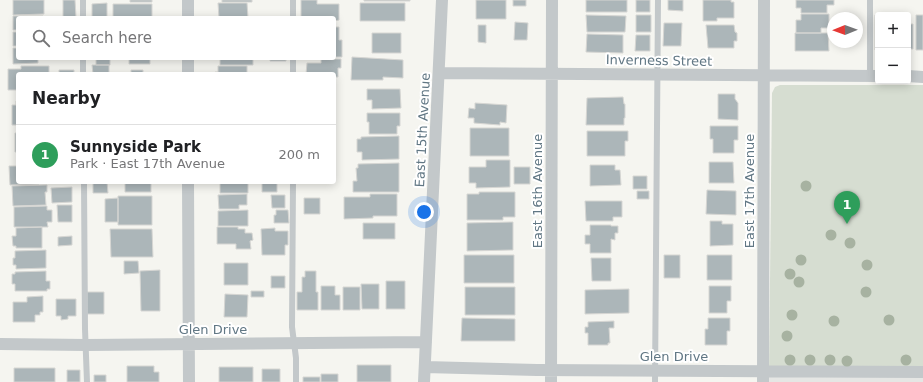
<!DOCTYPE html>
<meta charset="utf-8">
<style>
:root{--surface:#fff;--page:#f2f2f2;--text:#202124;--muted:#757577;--line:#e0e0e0;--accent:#2563eb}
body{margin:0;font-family:"DejaVu Sans",sans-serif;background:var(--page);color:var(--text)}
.controls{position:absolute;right:12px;top:12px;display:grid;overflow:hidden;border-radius:4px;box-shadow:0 2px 10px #0003}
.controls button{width:36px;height:36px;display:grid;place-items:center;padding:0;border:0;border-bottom:1px solid var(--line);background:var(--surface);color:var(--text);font:20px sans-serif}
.compass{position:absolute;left:827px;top:12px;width:36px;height:36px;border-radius:50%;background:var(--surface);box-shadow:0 2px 10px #0003;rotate:269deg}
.you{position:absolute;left:424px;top:212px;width:14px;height:14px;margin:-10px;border:3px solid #fff;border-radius:50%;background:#1a73e8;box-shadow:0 0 0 6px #1a73e833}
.badge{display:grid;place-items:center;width:26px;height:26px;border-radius:50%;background:var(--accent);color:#fff;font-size:13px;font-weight:700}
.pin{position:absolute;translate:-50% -33px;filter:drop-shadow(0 1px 2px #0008)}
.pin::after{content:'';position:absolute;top:21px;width:14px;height:12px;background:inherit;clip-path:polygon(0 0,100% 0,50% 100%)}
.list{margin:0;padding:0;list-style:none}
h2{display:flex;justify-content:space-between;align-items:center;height:52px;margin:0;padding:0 16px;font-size:17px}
h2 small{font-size:13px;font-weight:400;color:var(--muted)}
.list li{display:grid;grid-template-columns:26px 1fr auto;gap:12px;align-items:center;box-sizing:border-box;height:60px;padding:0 16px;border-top:1px solid var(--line)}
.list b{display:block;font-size:15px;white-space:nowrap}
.list p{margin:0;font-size:13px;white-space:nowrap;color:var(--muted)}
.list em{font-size:13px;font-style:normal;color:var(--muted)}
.icon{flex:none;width:22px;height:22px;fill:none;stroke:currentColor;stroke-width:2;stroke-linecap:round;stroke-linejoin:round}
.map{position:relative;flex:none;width:923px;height:382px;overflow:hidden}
.search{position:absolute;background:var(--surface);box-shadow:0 2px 10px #0003;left:16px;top:16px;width:320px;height:44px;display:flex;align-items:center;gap:10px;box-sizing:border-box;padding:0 14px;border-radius:4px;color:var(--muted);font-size:15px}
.panel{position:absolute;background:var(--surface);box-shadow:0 2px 10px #0003;left:16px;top:72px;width:320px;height:112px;border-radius:4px}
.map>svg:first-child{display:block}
.built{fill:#e5e6e4}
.green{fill:#d6ddd1}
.building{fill:#acb6b9;stroke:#d6d6d3}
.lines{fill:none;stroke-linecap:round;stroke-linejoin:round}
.lane{stroke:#c3c8ca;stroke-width:6}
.street{stroke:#c3c8ca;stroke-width:12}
.tree{fill:#a7b2a1}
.labels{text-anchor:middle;stroke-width:4;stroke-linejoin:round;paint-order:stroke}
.street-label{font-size:13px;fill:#617784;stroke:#fff}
</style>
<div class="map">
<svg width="923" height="382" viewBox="0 0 923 382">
<rect width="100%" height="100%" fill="#f5f5f0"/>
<path class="built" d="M923,372V382H769V374Z"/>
<path class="green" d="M780,85H923V372L769,374L772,93L775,87Z"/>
<path class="building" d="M13,0H44V14L13,15Z
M63,0H75L76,17H63Z
M130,0H152V2H130Z
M222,0H252V2H222Z
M301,0H317V4H339V20L334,21V18H301Z
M364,0H410V1H364Z
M476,0H506V19H476Z
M513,0H526V6H513Z
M586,0H627V12H586Z
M636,0H650V12H636Z
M668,0H683V11L668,10Z
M703,0H731V2H734V18H717V21H703Z
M796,0H834V5H827V13H801V8H796Z
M107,3V18H92V4Z
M218,3H247L248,18H219Z
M360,3H405V21H360Z
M113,4H152V18H113Z
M801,14H829V28H821V33H796V20H801Z
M586,15L626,16L625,32H587Z
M636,15H651V32H636Z
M875,15H878V50H875Z
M916,15H923V50H916Z
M13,16H43V18H18V30H13Z
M515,22L528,23L527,40H514Z
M664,23H682L681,46H663Z
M908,24H913V49H908Z
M478,25H486V43L478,42Z
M706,25H734L735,32L737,33V41H734V48H708Z
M334,27H339V40H342V57H334Z
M13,32H18V46H13Z
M372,33H401V53H372Z
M795,33H828L829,51H795Z
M587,34L623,35V53L586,52Z
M636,35H650V51H635Z
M13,48H18V58H38V63L13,64Z
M352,57L403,60V78L383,77V80H351Z
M96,58H110V65H96Z
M129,58H150V64H129Z
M220,58H253V65H220Z
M270,58H286V61H270Z
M321,59H341V68H338V77H334V74H306L307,63H321Z
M92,65H109V74H93Z
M21,66H49V74H18V90H8V69H21Z
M218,66H247V74H215V72H218Z
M59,70H74V74H59Z
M131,70H143V74H131Z
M367,89H400L401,108L372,109V100H367Z
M718,94H735V99L738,103V120L718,119Z
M623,97L624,104H625V118H624V125H586L587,98Z
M16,101H18V125H12V105H16Z
M475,103L507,105L506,123L500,122V125L474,123V118H468L469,108L475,109Z
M367,113H400V126H397V134H369V122H367Z
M710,126H738V140H734V153H713V139H710Z
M470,128H509V156H470Z
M587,131H628V141H625V156H587Z
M15,133H18V160V152H15Z
M399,136V159L362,160V152H357V139H361V137Z
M486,160H510V187L476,188V183H469V167H486Z
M709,162H733L734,183H709Z
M399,163V192H353V181H357L356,168H358V164Z
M590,165H615V170H620L621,185L590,186Z
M9,166H18V182H39V184L10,185Z
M514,167H530V184H514Z
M633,176H647V189H633Z
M93,182H107L108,193H93Z
M125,182H151V192H125Z
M220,182H248V193H220Z
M262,182H277V192H262Z
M47,185V192H45L46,205L13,206L12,186Z
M72,187V202L52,203L51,188Z
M707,190L736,191V215L706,214Z
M637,191H649V199H637Z
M479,192H515V217H503V220H467V194H479Z
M247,194V205H239V209H219L218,195Z
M370,194H397V216H373V218L344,219V197H370Z
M271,195H285V208H272Z
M118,196H152V225H118Z
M118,198V222H105V199Z
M304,198H320V214H304Z
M585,201H622V217H613V221H586Z
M57,205H72V222H58Z
M47,206V210H52V222H47L48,227H14V207Z
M248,210V226H218V211Z
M276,210H288L289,223H274V215H276Z
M710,221H722V224H733V245L710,246Z
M513,222V250L467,251V223Z
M363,223H395V239H363Z
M590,225H611V226H618V233H615V240L611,239V253H590V244H585V235H590Z
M42,227V248H16V246H13L12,236H16V228Z
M217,227H238V229H245V233H252L253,240L250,241L251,249H236V244H217Z
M275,228V231H288V245H285V255H262L261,229Z
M110,229H152L153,257H111Z
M72,236V245L58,246V237Z
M46,250V268L16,269V265H13V258H15V251Z
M464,255H514V283H464Z
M664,255H680V278H664Z
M707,255H732V280H707Z
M591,258H611V281H592Z
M124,261H138L139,273L124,274Z
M224,263H248V285H224Z
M160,270V311H141L140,271Z
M46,271V281H50V289H47V291H15V284H12V274H15V272Z
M305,271H316V292H318V310H297V292H302V277H305Z
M271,276H285V288H271Z
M386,281H405V309H386Z
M361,284H379V309H362Z
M321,286H335V295H340V310H321Z
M709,286H731V301H727V313H709Z
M343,287H360V310H343Z
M465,287H515V315H465Z
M629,289V313L585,314V290Z
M251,291H264V297H251Z
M87,292H104V314H87Z
M225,294L248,295L247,317H224Z
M43,296V312H40V315H35V322H13V302H27V297Z
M56,299H76V316H68V319L61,320V316H56Z
M462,318L515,319V341H461Z
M708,318H730V331H727V345H705V329H708Z
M614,321V328H609L610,343H608V345H588V333H585V327H588V322Z
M357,365H391V382H357Z
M127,366H154V372H159V382H127Z
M219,367H253V382H219Z
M14,368H55V382H14Z
M262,369H280V382H262Z
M67,370H80V382H67Z
M321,374H338V382H321Z
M94,375H106V382H94Z
M303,377H320V382H303Z"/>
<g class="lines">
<path class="lane" d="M83,0V18
M293,18V0
M83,58V74
M293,74V58
M870,76V0
M84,182L85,329L87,382
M293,182L292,327L296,358V382
M655,382L658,0"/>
<path class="street" d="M188,0V18
M188,58V74
M439,73L878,76
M908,76L923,77
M188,182L189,382
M0,344L86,345L426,342
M425,367L537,370L923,372
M424,382L442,0
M551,382L552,0
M763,382L764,0"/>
</g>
<g class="tree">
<circle cx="806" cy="186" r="5.5"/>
<circle cx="831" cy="235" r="5.5"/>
<circle cx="850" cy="243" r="5.5"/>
<circle cx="801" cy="260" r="5.5"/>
<circle cx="867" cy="265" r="5.5"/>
<circle cx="790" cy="274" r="5.5"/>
<circle cx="799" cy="282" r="5.5"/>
<circle cx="866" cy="292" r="5.5"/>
<circle cx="792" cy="315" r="5.5"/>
<circle cx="889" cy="320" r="5.5"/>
<circle cx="834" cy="321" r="5.5"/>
<circle cx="787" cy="336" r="5.5"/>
<circle cx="790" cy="360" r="5.5"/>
<circle cx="810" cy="360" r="5.5"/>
<circle cx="830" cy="360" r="5.5"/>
<circle cx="906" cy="360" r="5.5"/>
<circle cx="847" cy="361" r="5.5"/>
</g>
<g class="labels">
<g class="street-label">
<text transform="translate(659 60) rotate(1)" y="5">Inverness Street</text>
<text transform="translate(422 130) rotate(-87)" y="5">East 15th Avenue</text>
<text transform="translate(537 191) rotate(-90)" y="5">East 16th Avenue</text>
<text transform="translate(749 191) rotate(-90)" y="5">East 17th Avenue</text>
<text x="213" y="334">Glen Drive</text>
<text x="674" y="361">Glen Drive</text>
</g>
</g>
</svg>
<div class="controls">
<button>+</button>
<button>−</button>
</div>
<svg class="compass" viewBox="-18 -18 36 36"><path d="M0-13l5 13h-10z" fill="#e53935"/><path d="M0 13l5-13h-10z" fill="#757577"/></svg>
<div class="you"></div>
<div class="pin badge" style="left:847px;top:224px;background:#2e9e5b">1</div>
<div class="search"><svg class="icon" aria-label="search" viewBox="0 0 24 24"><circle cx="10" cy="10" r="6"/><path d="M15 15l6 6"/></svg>Search here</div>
<section class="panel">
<h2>Nearby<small></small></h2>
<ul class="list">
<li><span class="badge" style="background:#2e9e5b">1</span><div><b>Sunnyside Park</b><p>Park · East 17th Avenue</p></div><em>200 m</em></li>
</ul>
</section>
</div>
